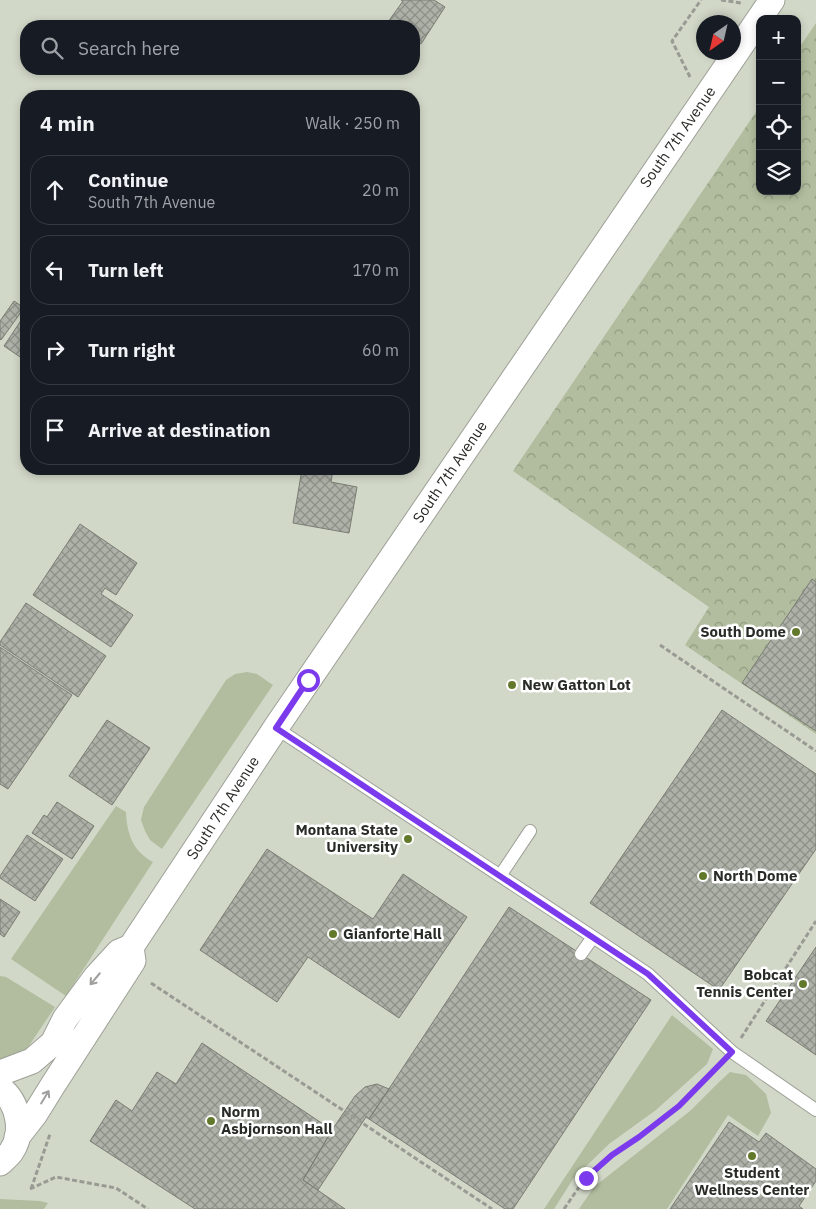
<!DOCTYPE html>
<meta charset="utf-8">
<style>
:root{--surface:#171b24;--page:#242831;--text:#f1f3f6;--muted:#9ea1a6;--line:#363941}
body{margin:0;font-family:"IBM Plex Sans",sans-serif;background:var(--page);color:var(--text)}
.controls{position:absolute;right:15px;top:15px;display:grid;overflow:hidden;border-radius:10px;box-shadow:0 2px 8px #0003}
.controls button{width:45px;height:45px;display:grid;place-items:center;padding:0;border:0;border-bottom:1px solid var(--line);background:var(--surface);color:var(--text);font:25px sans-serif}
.compass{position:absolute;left:696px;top:15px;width:45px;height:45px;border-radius:50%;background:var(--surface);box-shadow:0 2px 8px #0003;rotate:214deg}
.stop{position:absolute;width:15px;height:15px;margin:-11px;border:4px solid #7c3aed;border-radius:50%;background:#fff}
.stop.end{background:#7c3aed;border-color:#fff;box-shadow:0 1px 5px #0008}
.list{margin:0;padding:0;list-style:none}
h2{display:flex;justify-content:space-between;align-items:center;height:65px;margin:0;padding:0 20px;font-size:21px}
h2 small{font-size:16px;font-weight:400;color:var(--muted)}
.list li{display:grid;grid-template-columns:32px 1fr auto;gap:15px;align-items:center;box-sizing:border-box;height:70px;margin:0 10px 10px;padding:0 10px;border:1px solid var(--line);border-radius:20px}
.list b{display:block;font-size:19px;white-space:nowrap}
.list p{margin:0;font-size:16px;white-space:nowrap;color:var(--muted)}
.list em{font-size:16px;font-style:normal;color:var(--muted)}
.icon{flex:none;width:28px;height:28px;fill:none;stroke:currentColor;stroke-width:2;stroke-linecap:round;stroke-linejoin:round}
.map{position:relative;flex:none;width:816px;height:1209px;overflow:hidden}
.search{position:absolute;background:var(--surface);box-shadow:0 2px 8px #0003;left:20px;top:20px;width:400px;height:55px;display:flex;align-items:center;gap:12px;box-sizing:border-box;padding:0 18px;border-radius:20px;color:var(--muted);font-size:19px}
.panel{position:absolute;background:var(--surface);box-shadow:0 2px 8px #0003;left:20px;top:90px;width:400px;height:385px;border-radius:20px}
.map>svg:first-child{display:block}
.built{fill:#d2d8c8;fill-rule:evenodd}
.green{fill:#b1bd9e}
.park{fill:url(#park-crowns)}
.building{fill:url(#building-cross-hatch);stroke:#797d74}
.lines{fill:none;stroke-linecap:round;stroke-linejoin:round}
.lane-casing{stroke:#9da097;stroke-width:14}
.street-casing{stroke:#9da097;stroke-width:27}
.path{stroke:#989b93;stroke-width:3;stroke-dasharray:5 2.5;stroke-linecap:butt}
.lane{stroke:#fff;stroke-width:12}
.street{stroke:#fff;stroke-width:25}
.oneway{stroke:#9fa09e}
.route{stroke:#7c3aed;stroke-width:6}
.poi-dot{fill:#62792b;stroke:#fff;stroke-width:2}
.labels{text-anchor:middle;stroke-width:5;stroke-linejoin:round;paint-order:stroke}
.street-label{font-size:15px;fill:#292b27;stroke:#fff}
.poi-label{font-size:15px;font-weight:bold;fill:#292b27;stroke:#fff;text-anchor:start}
</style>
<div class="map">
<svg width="816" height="1209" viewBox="0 0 816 1209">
<defs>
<pattern id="park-crowns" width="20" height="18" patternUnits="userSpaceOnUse" patternTransform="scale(1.25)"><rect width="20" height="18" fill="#b1bd9e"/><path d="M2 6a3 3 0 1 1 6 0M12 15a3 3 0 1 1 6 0" fill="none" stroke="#909a81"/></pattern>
<pattern id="building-cross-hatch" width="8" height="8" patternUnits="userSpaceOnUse" patternTransform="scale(1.25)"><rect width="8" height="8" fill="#adb1a7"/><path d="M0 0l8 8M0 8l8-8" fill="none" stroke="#8d9088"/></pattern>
</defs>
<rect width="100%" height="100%" fill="#e1e5db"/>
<path class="built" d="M0,0H816V1209H0ZM760,19H797V191H760ZM704,22H734V52H704ZM26,26H414V69H26ZM26,96H414V469H26Z"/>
<path class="green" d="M247,672L257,674L273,685L162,849L150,840L145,831L141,820L144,807L226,680L235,674Z
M116,806L126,812C127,835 133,851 153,862L66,996L11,959Z
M0,976L6,977L55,1007L0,1089Z
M672,1015L713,1049L707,1064L656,1110L609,1144L573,1179L554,1209H544Z
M730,1072L746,1075L766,1094L771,1113L758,1136L728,1115L667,1209H579L594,1187L690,1111L719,1082Z
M0,1199L40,1201L48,1203L44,1209H0Z"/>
<path class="park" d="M816,23V734L685,645L709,607L513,471L760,106V191H797V51Z"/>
<path class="building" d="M401,0H434L445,7L421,44L414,40V26H394L388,22L403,1Z
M14,301L24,308L1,340L0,339V321Z
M26,313V361L4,346Z
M302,469H333L331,482L357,487L349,533L293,523Z
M80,524L137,563L116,595L105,588L101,594L133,615L111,647L33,595Z
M812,579L816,582V731L742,683Z
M26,603L106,656L78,697L0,645V642Z
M0,647L72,695L8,789L0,784Z
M722,710L816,774V849L719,990L590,903Z
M107,720L150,748L112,805L69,776Z
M57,802L94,826L72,859L32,833L44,815L47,817Z
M27,835L63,859L35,901L0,878V876Z
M267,849L373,919L403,874L467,917L399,1018L308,957L277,1002L200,950Z
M0,899L20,912L4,937L0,934Z
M509,907L651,1000L513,1209H505L369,1119Z
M816,947V1055L766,1021Z
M202,1043L332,1130L303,1180L345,1209H195L90,1141L116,1100L132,1111L157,1072L176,1084Z
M377,1084L389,1089L369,1119L366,1117L318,1190L303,1180L332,1130L355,1096L365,1087Z
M729,1122L759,1142L766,1133L816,1169V1181L799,1206L803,1209H670Z"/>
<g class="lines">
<g class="lane-casing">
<path id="lane" d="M276,728L593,937L581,954
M500,876L530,831
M593,937L648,974L732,1052L816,1110"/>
</g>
<g class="street-casing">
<path id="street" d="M0,1073L32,1061L53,1043L65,1019L96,977L119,952L131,947C180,874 228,799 277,726C440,483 606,242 772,0
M0,1088C18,1102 25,1132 11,1152C8,1156 3,1160 0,1163
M17,1137L35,1114L53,1085L133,961L131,947"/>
</g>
<path class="path" d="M721,0L741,3
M690,77L672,41L701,0
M660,645L816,751
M151,983L492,1209
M741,1038L816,921
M30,1189L56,1177L116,1188L148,1209
M31,1189L50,1134
M564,1209L586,1177L612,1155L639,1137L679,1106L722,1063"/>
<use href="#lane" class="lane"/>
<use href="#street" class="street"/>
</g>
<defs><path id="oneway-shaft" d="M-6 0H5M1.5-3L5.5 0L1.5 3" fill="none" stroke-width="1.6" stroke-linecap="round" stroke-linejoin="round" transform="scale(1.25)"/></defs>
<g class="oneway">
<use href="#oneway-shaft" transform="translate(95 979) rotate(130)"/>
<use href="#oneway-shaft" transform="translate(45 1097) rotate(-59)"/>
</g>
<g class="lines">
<path class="route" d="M308,680L276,728L648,974L732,1052L679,1106L639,1137L612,1155L586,1178"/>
</g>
<g class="poi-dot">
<circle cx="796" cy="632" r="5"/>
<circle cx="512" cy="685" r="5"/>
<circle cx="408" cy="839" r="5"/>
<circle cx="703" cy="876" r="5"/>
<circle cx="333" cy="934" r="5"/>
<circle cx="803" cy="984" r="5"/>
<circle cx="211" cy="1121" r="5"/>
<circle cx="752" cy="1156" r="5"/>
</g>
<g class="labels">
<g class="street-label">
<text transform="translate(678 137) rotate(-55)" y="5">South 7th Avenue</text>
<text transform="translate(450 472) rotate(-56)" y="5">South 7th Avenue</text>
<text transform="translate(223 808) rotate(-57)" y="5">South 7th Avenue</text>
</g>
<g class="poi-label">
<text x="786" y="637" text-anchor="end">South Dome</text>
<text x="522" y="690">New Gatton Lot</text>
<text x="398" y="835" text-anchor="end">Montana State<tspan x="398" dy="17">University</tspan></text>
<text x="713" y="881">North Dome</text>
<text x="343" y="939">Gianforte Hall</text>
<text x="793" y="980" text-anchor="end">Bobcat<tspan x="793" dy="17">Tennis Center</tspan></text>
<text x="221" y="1117">Norm<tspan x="221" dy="17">Asbjornson Hall</tspan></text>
<text x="752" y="1178" text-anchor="middle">Student<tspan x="752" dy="17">Wellness Center</tspan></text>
</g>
</g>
</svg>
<div class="controls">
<button>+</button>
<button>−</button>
<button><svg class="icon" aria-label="locate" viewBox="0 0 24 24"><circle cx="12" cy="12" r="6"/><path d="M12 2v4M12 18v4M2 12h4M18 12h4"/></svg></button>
<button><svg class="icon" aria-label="layers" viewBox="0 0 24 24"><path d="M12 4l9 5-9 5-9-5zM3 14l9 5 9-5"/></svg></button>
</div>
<svg class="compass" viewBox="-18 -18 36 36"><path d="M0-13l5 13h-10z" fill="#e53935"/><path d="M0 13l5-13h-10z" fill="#9ea1a6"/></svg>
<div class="stop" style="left:308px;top:680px"></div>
<div class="stop end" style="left:586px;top:1178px"></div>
<div class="search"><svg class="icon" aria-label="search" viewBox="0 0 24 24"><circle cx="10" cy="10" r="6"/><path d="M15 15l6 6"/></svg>Search here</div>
<section class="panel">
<h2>4 min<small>Walk · 250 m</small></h2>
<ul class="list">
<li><svg class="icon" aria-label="ahead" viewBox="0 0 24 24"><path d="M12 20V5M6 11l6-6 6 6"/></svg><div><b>Continue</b><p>South 7th Avenue</p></div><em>20 m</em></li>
<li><svg class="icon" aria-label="left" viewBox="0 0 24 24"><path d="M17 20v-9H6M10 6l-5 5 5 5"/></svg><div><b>Turn left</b></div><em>170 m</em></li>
<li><svg class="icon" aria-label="right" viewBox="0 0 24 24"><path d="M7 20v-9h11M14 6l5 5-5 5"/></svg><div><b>Turn right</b></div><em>60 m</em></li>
<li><svg class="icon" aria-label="arrive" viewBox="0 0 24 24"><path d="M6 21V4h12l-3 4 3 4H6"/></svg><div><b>Arrive at destination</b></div></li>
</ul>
</section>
</div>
